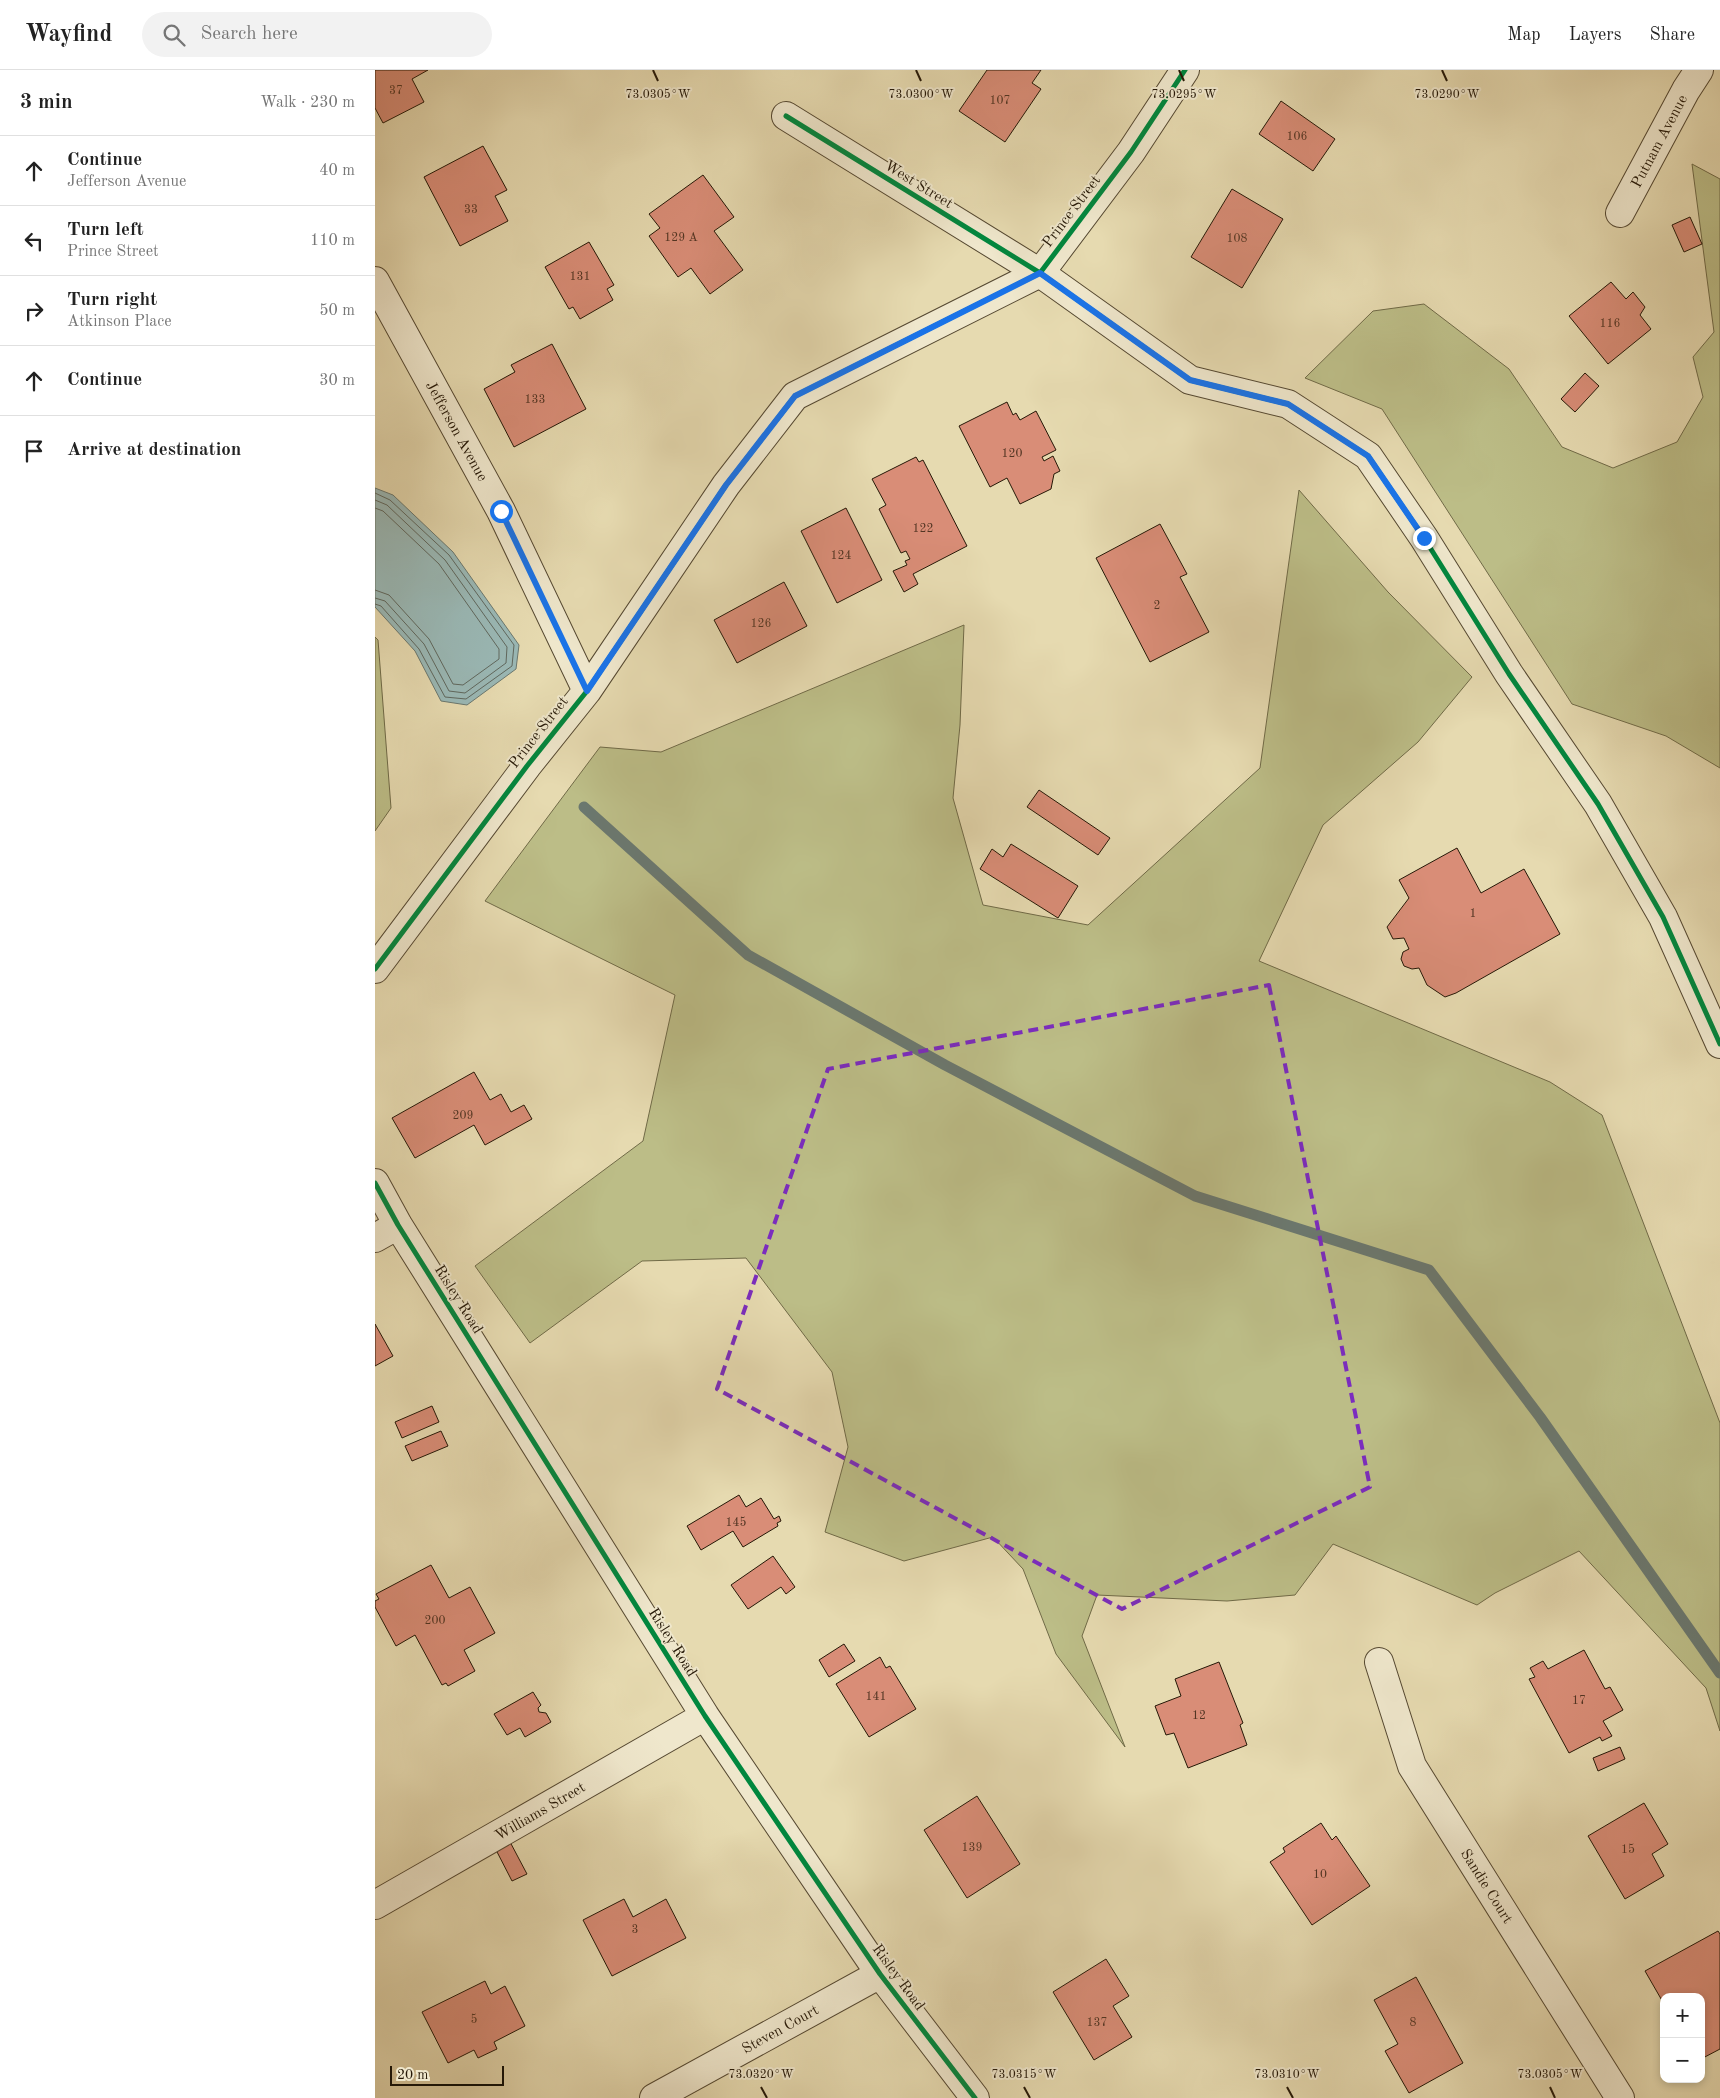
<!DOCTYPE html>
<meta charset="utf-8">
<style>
:root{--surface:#fff;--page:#f2f2f2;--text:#222;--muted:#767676;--line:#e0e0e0}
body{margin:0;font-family:"Old Standard TT",serif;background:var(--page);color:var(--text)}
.controls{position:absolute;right:15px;bottom:15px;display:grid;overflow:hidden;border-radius:10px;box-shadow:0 2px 8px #0003}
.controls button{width:45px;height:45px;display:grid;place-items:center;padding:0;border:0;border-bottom:1px solid var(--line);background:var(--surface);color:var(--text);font:25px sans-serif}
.scale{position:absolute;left:15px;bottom:12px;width:114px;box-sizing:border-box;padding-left:5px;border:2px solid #251807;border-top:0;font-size:14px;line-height:18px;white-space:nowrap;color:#251807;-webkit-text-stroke:4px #efe7cc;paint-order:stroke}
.stop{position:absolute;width:15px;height:15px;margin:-11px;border:4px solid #1a73e8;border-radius:50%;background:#fff}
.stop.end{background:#1a73e8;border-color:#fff;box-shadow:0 1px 5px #0008}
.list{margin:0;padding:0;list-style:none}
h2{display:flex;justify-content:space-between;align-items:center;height:65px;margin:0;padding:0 20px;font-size:21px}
h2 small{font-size:16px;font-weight:400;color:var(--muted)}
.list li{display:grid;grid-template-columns:32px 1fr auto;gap:15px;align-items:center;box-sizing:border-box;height:70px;padding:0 20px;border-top:1px solid var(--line)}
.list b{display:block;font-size:19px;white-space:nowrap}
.list p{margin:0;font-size:16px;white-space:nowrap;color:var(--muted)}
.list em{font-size:16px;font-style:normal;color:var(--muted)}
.icon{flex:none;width:28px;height:28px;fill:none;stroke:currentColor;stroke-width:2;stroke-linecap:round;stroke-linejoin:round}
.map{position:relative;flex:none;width:1345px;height:2028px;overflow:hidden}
header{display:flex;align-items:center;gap:30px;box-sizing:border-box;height:70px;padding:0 25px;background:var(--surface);border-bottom:1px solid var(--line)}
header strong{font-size:24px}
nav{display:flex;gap:28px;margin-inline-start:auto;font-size:18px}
.search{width:350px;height:45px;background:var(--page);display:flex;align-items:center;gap:12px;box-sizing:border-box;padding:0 18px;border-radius:28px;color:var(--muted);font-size:19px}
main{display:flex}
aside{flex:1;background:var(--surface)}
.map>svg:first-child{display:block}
.green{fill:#bcbd87;stroke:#706a47}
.water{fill:#9ab8b5;stroke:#6b786f}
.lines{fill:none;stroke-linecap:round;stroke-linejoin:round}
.shore{stroke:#60685e;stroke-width:1}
.stream{stroke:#6b786f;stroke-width:11}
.building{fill:#d98d77;stroke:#251807}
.minor-casing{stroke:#554831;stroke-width:30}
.minor{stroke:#efe7cc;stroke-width:28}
.cycleway-casing{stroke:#efe7cc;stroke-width:8}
.cycleway{stroke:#00873e;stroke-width:5}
.route{stroke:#1a73e8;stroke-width:6}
.marked{fill:none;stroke:#7b2cbf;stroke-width:4;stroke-dasharray:10 6;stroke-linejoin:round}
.ticks{fill:none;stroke:#251807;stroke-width:2}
.labels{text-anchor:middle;stroke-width:4;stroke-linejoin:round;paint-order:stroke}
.number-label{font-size:12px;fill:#523523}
.street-label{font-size:15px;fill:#251807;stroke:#efe7cc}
.ticks-label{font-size:12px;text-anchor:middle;fill:#251807;stroke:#efe7cc;stroke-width:4;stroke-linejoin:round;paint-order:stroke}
</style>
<header>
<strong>Wayfind</strong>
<div class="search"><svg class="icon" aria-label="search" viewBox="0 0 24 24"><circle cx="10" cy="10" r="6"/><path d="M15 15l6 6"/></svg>Search here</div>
<nav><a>Map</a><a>Layers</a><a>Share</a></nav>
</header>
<main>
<aside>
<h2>3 min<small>Walk · 230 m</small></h2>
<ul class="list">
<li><svg class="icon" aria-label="ahead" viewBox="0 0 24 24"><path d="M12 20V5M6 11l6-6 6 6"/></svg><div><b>Continue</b><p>Jefferson Avenue</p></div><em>40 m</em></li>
<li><svg class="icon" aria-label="left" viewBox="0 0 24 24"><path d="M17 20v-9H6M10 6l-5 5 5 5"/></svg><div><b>Turn left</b><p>Prince Street</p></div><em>110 m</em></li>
<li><svg class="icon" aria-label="right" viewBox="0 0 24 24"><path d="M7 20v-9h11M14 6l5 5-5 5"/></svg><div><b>Turn right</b><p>Atkinson Place</p></div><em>50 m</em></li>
<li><svg class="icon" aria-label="ahead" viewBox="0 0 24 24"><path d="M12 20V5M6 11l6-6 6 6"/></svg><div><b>Continue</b></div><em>30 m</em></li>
<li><svg class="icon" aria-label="arrive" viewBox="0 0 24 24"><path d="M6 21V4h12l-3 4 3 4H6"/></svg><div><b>Arrive at destination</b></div></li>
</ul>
</aside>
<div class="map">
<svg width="1345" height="2028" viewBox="0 0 1345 2028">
<rect width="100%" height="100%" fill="#e6dab0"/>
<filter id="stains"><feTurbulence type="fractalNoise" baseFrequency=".004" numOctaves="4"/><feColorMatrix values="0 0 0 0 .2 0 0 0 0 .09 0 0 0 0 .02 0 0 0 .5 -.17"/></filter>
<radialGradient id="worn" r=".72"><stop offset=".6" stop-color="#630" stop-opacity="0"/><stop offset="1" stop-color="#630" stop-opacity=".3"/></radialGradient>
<path class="green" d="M1317,94L1345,109V698L1291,666L1197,634L1007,339L930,308L998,241L1049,234L1134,299L1187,377L1238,398L1302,372L1328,327L1318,287L1339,262Z
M924,420L1013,522L1097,607L1043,672L948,755L884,891L1175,1012L1227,1045L1345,1353V1661L1331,1618L1204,1481L1120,1523L1102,1535L958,1474L920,1525L852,1531L722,1525L707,1566L750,1677L681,1584L648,1499L618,1467L529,1491L450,1462L473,1377L457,1302L371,1188L267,1191L155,1273L100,1196L268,1071L300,925L110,831L225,677L286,682L589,555L585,655L578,728L608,835L713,855L885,698Z
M0,567L3,570L16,738L0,761Z"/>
<path class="water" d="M0,418L18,425L78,482L144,575L141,599L92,635L66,631L40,581L0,537Z"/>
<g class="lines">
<path class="shore" d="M0,423L15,430L74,485L139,575L137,596L91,629L70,627L44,579L6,536L0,534
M0,430L12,435L70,490L132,577L131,593L90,623L74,621L49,574L10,531L0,528
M0,438L8,441L64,494L124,579V589L88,615L78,614L54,569L14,525L0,520"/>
<path class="stream" d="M209,737L373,885L570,995L820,1126L1054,1200L1165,1347L1345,1603"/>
</g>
<path class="building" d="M0,0H53L37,9L49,32L8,53L0,38Z
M612,0H666L657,13L666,19L630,72L584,41Z
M906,31L960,69L938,101L884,64Z
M108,76L132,120L120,126L133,151L85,176L49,107Z
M328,105L359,147L339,161L368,200L335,224L316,198L303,207L274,166L285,158L274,144Z
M857,119L908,149L867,218L816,187Z
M1315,147L1327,174L1309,182L1297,155Z
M214,172L239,215L232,219L238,230L205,249L198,237L194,239L170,197Z
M1236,212L1251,229L1258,222L1270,237L1265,245L1276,259L1233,294L1194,246Z
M177,274L211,339L139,377L109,319L140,302L136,295Z
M1210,303L1224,316L1200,342L1186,329Z
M632,332L638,345L641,343L645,350L661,341L681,380L667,387L669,391L678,386L685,401L679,404L676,419L645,434L632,408L615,417L584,356Z
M541,387L544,392L548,390L592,476L538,504L543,514L529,522L518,501L532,495L530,491L535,489L531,481L526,483L504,439L511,435L497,409Z
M471,438L507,510L462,533L426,461Z
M785,454L812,504L805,507L834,562L775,592L721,488Z
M409,512L432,556L362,593L339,550Z
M664,720L735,768L723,785L652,737Z
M636,774L703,816L683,848L605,799L617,779L628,787Z
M1082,778L1106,823L1149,799L1185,864L1081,923L1070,927L1052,915L1044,898L1037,899L1029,896L1026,889L1028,882L1034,879L1029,868L1018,869L1012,857L1034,828L1024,810Z
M99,1002L115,1030L126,1024L136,1042L149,1035L157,1049L110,1075L99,1055L40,1088L17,1048Z
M0,1254L18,1286L0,1296Z
M57,1336L64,1352L27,1368L20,1352Z
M66,1361L73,1376L37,1391L30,1376Z
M364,1425L371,1437L386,1428L399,1449L404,1446L406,1451L402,1453L403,1456L368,1477L358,1461L326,1480L312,1456Z
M398,1486L420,1517L411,1524L406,1517L373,1539L356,1515Z
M56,1495L74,1528L95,1517L120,1563L89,1580L100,1601L73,1616L71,1613L67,1615L40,1565L21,1576L0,1537V1531L4,1529L1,1524Z
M469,1574L480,1591L454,1607L444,1590Z
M1209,1580L1230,1619L1235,1617L1248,1640L1228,1651L1237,1666L1227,1671L1225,1667L1194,1683L1154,1609L1160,1607L1155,1598L1168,1591L1173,1599Z
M505,1587L511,1598L515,1596L541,1639L494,1667L461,1614Z
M844,1592L868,1653L865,1655L872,1675L813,1698L799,1663L791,1665L780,1636L806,1626L800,1609Z
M158,1622L166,1635L163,1638L164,1642L171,1643L176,1652L150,1667L145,1658L132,1665L119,1644Z
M1245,1677L1250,1689L1223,1701L1218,1688Z
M602,1726L645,1794L592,1828L549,1760Z
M1269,1733L1293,1774L1277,1784L1289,1806L1250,1829L1213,1766Z
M946,1753L957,1770L961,1766L995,1816L937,1855L895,1792L910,1782L908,1778Z
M134,1770L152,1804L137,1811L120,1778Z
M249,1829L258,1847L291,1829L311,1868L237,1906L208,1850Z
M1343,1861L1345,1864V1979L1326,1989V1927H1289V1934L1270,1901Z
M731,1889L754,1926L738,1936L757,1967L719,1990L678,1922Z
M1041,1907L1088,1993L1034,2023L1010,1981L1023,1974L999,1930Z
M110,1911L116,1924L130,1916L150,1956L119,1972L122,1979L103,1988L99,1980L73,1993L47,1942Z"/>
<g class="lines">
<g class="minor-casing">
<path id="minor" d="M411,46L665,203L815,310L913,334L993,386L1049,468L1134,604L1223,734L1288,847L1345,974
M1245,143L1311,20L1324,0
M0,211L126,441L212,621
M0,899L152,696L212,621L351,415L420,326L665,203L756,82L810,0
M0,1113L23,1155L330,1646L505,1904L600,2028
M0,1168L23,1155
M1004,1592L1037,1696L1245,2028
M0,1835L330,1646
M279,2028L505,1904"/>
</g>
<use href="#minor" class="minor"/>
<g class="cycleway-casing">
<path id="cycleway" d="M411,46L665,203L815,310L913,334L993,386L1049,468L1134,604L1223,734L1288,847L1345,974
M0,899L152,696L212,621L351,415L420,326L665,203L756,82L810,0
M0,1113L23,1155L330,1646L505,1904L600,2028"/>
</g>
<use href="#cycleway" class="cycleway"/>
</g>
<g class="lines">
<path class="route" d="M126,441L212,621L351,415L420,326L665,203L815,310L913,334L993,386L1049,468"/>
</g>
<path class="marked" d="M894,915L995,1417L747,1539L342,1319L453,999Z"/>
<path class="ticks" d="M278,0L283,11M541,0L546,11M804,0L809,11M1067,0L1072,11M386,2017L392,2028M649,2017L655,2028M912,2017L918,2028M1175,2017L1180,2028"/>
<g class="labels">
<g class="number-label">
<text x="21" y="24">37</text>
<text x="625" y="34">107</text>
<text x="922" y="70">106</text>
<text x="96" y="143">33</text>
<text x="306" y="171">129 A</text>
<text x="862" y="172">108</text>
<text x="205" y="210">131</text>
<text x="1235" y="257">116</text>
<text x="160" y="333">133</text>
<text x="637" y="387">120</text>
<text x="548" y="462">122</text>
<text x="466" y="489">124</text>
<text x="782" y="539">2</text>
<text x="386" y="557">126</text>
<text x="1098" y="847">1</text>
<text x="88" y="1049">209</text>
<text x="361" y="1456">145</text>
<text x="60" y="1554">200</text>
<text x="501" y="1630">141</text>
<text x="1204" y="1634">17</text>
<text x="824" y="1649">12</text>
<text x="597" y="1781">139</text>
<text x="1253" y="1783">15</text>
<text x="945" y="1808">10</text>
<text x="260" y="1863">3</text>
<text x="99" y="1953">5</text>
<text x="722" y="1956">137</text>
<text x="1038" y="1956">8</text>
</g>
<g class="street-label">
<text transform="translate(1284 71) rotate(-62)" y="5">Putnam Avenue</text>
<text transform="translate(544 114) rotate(32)" y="5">West Street</text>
<text transform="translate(696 141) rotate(-53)" y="5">Prince Street</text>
<text transform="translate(82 361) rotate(61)" y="5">Jefferson Avenue</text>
<text transform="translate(163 662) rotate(-52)" y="5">Prince Street</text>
<text transform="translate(84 1229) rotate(58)" y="5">Risley Road</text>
<text transform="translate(298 1572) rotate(58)" y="5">Risley Road</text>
<text transform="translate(165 1741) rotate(-30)" y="5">Williams Street</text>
<text transform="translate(1112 1816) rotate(58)" y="5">Sandie Court</text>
<text transform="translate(524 1907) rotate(54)" y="5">Risley Road</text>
<text transform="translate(405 1959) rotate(-29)" y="5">Steven Court</text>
</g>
</g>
<g class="ticks-label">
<text x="809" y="28">73.0295°W</text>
<text x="1072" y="28">73.0290°W</text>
<text x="283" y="28">73.0305°W</text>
<text x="546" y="28">73.0300°W</text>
<text x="386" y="2008">73.0320°W</text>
<text x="649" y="2008">73.0315°W</text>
<text x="912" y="2008">73.0310°W</text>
<text x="1175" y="2008">73.0305°W</text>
</g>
<rect width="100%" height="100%" filter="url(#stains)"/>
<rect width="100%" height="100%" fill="url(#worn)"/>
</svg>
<div class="controls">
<button>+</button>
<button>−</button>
</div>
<div class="scale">20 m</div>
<div class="stop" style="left:126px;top:441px"></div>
<div class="stop end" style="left:1049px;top:468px"></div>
</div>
</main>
